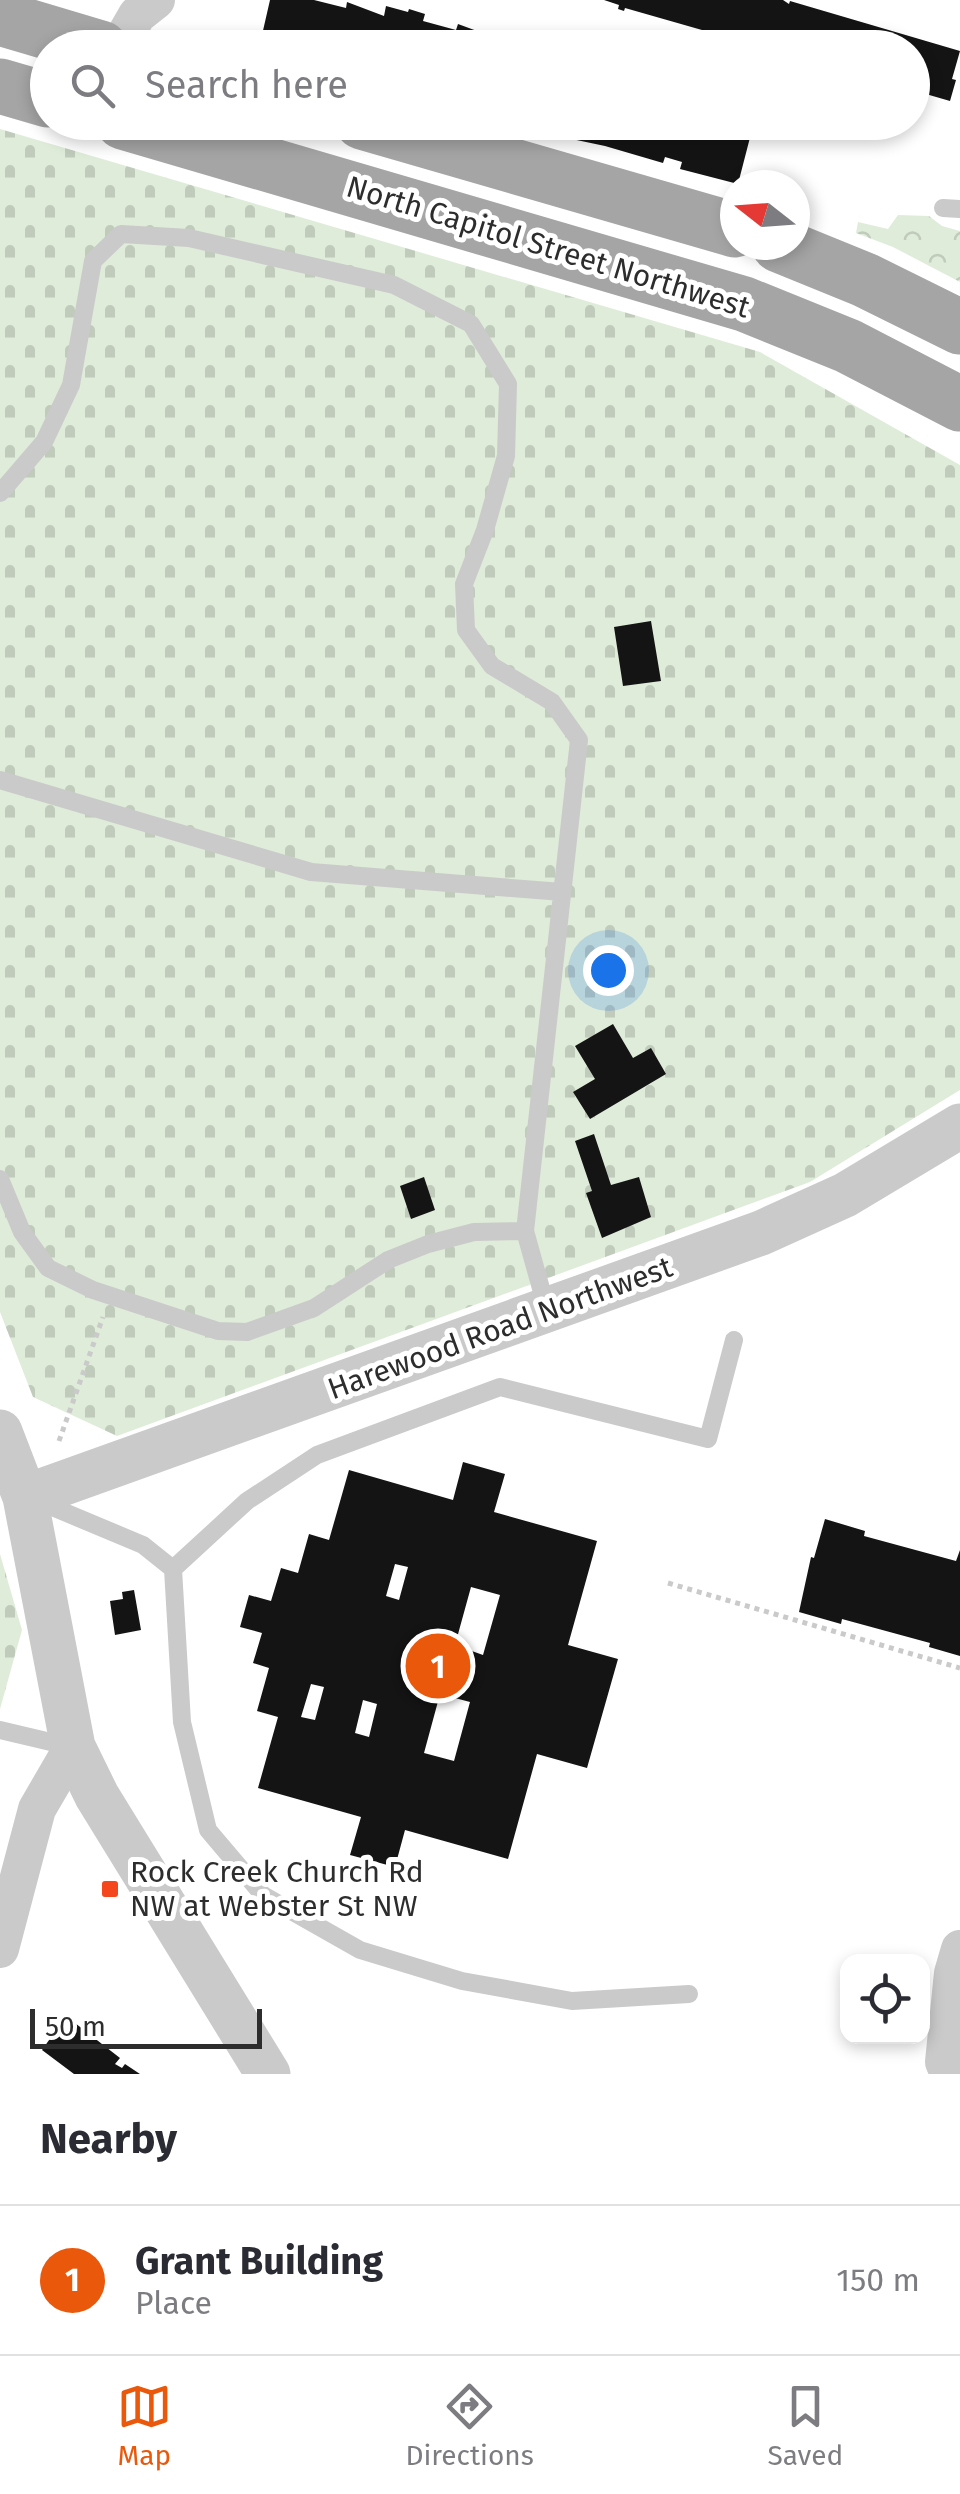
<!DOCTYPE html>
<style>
:root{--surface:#fff;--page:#f7f7f7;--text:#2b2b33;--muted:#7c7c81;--line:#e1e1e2;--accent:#ea580c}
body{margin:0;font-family:"Fira Sans",sans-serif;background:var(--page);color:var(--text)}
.controls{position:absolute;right:30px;bottom:30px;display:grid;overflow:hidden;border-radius:20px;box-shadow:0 5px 15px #0003}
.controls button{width:90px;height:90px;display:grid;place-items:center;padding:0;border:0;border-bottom:2px solid var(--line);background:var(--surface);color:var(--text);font:50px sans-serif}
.compass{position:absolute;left:720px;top:170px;width:90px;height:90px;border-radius:50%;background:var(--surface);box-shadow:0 5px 15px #0003;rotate:287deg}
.scale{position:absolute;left:30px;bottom:25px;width:232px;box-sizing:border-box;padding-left:10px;border:5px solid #2d2d2d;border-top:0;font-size:28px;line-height:35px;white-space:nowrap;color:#2d2d2d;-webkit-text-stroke:8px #fff;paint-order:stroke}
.you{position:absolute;left:608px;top:970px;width:35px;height:35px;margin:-25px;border:8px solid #fff;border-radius:50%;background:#1a73e8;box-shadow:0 0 0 15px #1a73e833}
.badge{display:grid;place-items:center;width:65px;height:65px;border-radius:50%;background:var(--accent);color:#fff;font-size:32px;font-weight:700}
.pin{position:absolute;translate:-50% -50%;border:5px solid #fff;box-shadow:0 2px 10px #0006}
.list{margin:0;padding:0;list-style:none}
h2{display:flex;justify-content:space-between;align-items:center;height:130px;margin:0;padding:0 40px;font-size:42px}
h2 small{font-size:32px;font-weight:400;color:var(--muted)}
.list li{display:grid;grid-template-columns:65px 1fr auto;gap:30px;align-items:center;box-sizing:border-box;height:150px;padding:0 40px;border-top:2px solid var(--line)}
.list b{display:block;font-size:38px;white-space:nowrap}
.list p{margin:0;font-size:32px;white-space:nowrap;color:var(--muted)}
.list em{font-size:32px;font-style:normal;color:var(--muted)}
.icon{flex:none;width:55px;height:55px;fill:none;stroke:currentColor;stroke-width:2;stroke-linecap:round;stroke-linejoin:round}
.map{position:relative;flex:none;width:960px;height:2074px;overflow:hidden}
.search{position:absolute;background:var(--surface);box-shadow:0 5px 15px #0003;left:30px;right:30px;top:30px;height:110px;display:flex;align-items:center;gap:25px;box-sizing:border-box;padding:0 35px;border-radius:55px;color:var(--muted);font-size:38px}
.sheet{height:280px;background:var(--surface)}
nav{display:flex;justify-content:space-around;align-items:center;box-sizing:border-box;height:140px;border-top:2px solid var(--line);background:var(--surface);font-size:28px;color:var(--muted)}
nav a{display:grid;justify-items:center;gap:5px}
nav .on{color:var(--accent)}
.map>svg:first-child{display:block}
.forest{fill:url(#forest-crowns)}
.cemetery{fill:url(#cemetery-stones)}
.building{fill:#141414;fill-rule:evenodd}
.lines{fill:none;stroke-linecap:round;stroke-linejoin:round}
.path{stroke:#cacaca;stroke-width:5;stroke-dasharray:5 5;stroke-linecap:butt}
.service{stroke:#cacaca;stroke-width:18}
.minor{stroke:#cacaca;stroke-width:38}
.tertiary{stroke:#cacaca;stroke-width:45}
.primary{stroke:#a5a5a5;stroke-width:55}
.poi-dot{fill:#f5471e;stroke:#fff;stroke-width:4}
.labels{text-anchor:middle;stroke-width:10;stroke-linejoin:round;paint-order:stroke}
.street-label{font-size:30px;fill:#2d2d2d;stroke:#fff}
.poi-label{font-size:30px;fill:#2d2d2d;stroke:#fff;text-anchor:start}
</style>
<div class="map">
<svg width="960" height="2074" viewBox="0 0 960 2074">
<defs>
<pattern id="forest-crowns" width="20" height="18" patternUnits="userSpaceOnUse" patternTransform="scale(2.5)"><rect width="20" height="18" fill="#dfecd9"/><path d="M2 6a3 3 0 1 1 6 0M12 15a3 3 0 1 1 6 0" fill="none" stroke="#c0cbbb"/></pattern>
<pattern id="cemetery-stones" width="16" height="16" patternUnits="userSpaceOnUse" patternTransform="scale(2.5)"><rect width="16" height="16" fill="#dfecd9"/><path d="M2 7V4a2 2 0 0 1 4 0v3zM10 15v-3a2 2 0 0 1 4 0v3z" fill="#c0cbbb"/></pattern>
</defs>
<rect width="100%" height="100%" fill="#fff"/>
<path class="forest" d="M898,215L929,216L942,226L960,231V282L893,247L856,233L858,222L888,229Z"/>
<path class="cemetery" d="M0,129L760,352L960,465V1090L810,1182L117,1436L33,1397L0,1312Z
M0,1554L22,1630L0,1709Z"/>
<path class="building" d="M270,0H314L346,8L347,2L384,16L386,6L408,12L409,9L425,14L423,21L456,30L458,24L496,38L494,48H259Z
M604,0H783L789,4L790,1L960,51L952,79L956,80L950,101L912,90V48H765L625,8L624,11L618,9L619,5Z
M537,122H754L738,184L680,169L682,162L665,157L663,163L605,146L548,134L550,127Z
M651,621L661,681L623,686L614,627Z
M613,1024L633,1058L651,1048L666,1074L590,1119L573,1092L595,1079L575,1046Z
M594,1134L611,1185L639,1177L651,1217L602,1238L586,1193L592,1191L575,1141Z
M424,1177L435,1210L411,1219L400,1186Z
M463,1462L505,1474L494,1512L597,1541L568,1645L618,1659L587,1768L537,1754L508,1859L405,1830L395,1867L350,1855L361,1817L258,1788L278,1717L257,1711L269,1668L253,1663L262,1633L240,1627L249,1595L271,1601L281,1568L298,1573L309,1534L329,1540L349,1470L453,1500ZM395,1564L408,1567L399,1600L386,1596ZM471,1587L500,1595L483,1655L455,1645ZM311,1684L324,1687L315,1720L301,1717ZM440,1694L470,1702L454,1761L424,1753ZM363,1700L377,1704L369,1737L355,1733Z
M825,1519L865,1531L864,1536L956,1561L960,1550V1656L929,1647L930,1643L842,1619L841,1624L799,1612L811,1557L814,1558Z
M134,1590L141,1630L115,1635L110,1601L123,1599L122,1592Z
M66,2016L120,2058L115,2064L122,2068L125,2064L140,2074H74L42,2050Z"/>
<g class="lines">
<path class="path" d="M59,1441L103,1317
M668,1583L960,1668"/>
<path class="service" d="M943,208L960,209
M0,493L44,442L71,385L93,261L121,234L189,238L394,285L471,324L508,384L506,456L485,530L464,584L466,630L492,666L552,702L579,740L525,1231L547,1310
M0,780L311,872L562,892
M0,1179L22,1232L48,1268L93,1290L218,1331L247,1332L314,1308L388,1260L428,1244L474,1232L525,1231
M38,1501L143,1545L173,1569L182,1722L208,1830L263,1895L360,1950L462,1981L572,2001L689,1994
M173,1569L247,1501L317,1455L500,1387L708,1439L734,1340
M0,1730L72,1747
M922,2019L947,2022"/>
<path class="minor" d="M118,48L137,15L156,0
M0,1949L37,1809L73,1747
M949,2074L944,2062L953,1973L960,1949"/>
<path class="tertiary" d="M0,1432L25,1497L73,1747L97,1796L268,2074
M25,1497L761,1233L845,1195L960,1126"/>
<path class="primary" d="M0,18L101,48
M0,86L48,100
M123,122L744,304L848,346L960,404
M362,122L735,230
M779,245L865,280L960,327"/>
</g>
<rect class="poi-dot" x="100" y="1879" width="20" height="20" rx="5"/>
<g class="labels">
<g class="street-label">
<text transform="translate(548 247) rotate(17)" y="10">North Capitol Street Northwest</text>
<text transform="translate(500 1328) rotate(-20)" y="10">Harewood Road Northwest</text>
</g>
<g class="poi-label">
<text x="130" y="1882">Rock Creek Church Rd<tspan x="130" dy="34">NW at Webster St NW</tspan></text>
</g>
</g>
</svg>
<div class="controls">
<button><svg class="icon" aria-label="locate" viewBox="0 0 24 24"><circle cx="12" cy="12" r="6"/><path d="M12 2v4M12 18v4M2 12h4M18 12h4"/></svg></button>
</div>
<svg class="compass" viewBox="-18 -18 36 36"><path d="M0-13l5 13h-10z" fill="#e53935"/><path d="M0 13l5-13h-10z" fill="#7c7c81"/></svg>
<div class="scale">50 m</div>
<div class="you"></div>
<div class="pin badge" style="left:438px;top:1666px">1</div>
<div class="search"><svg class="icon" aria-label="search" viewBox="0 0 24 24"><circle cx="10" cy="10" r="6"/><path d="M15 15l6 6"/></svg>Search here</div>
</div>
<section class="sheet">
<h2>Nearby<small></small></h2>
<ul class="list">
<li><span class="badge">1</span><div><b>Grant Building</b><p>Place</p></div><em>150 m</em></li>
</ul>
</section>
<nav>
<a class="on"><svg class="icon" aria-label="map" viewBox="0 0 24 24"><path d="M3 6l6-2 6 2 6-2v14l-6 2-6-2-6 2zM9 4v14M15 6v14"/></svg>Map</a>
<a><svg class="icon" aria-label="directions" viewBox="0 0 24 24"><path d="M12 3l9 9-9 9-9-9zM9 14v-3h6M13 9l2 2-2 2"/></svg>Directions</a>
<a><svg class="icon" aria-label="saved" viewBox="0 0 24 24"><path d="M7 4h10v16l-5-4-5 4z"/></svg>Saved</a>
</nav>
